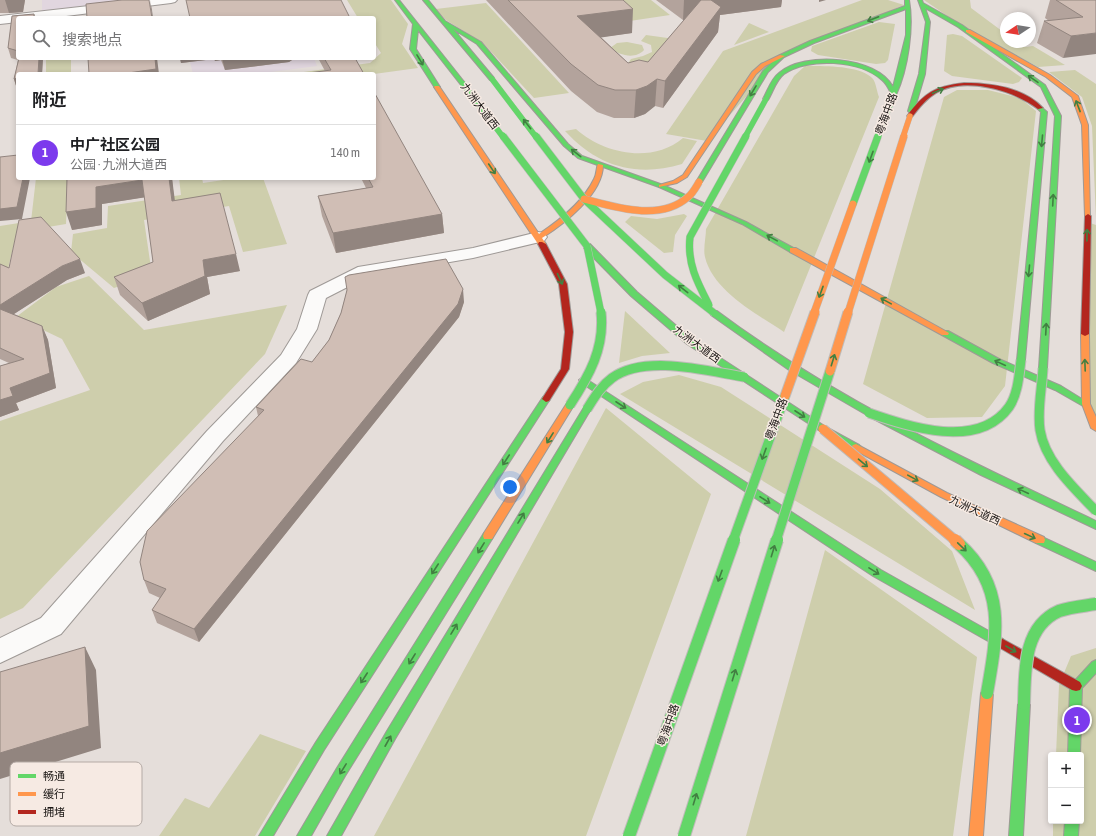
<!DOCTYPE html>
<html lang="zh">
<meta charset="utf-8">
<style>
:root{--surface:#fff;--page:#f6f6f6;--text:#202124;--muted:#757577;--line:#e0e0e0;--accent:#7c3aed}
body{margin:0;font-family:"Asap Condensed","Noto Sans SC",sans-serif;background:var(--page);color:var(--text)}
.controls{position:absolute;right:12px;bottom:12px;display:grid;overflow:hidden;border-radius:4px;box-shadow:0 2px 6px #0003}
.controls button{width:36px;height:36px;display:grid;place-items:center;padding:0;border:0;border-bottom:1px solid var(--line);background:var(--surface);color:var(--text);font:20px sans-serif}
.compass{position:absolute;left:1000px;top:12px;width:36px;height:36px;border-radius:50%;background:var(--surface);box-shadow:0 2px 6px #0003;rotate:258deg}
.you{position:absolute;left:510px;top:487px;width:14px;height:14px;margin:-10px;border:3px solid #fff;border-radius:50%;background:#1a73e8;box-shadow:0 0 0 6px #1a73e833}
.badge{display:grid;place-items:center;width:26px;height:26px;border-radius:50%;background:var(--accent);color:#fff;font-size:13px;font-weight:700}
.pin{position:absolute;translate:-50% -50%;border:2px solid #fff;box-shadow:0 1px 4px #0006}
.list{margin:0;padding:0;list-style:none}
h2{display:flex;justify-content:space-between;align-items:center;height:52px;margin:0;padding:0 16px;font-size:17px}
h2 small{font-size:13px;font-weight:400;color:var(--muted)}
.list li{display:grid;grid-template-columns:26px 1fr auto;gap:12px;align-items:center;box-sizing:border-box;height:56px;padding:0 16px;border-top:1px solid var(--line)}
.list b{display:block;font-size:15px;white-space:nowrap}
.list p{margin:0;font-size:13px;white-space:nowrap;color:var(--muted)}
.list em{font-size:13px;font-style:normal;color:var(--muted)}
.icon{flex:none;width:22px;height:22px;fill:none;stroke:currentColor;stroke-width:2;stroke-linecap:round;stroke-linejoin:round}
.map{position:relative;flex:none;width:1096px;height:836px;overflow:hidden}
.search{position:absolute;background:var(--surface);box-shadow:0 2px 6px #0003;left:16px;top:16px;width:360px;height:44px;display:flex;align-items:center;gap:10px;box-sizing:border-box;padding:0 14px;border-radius:4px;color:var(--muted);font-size:15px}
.panel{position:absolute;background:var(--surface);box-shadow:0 2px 6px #0003;left:16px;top:72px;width:360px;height:108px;border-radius:4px}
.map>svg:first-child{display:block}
.education{fill:#e1d6df}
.green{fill:#ceceac}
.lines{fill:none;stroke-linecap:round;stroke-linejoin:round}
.street-casing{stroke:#9e9996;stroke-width:2}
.fast-casing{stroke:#9e9996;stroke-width:2}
.slow-casing{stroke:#9e9996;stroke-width:2}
.jam-casing{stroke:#9e9996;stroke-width:2}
.street{fill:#fbfaf9;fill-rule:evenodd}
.fast{fill:#63d668;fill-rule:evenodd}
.slow{fill:#ff974d;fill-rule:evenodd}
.jam{fill:#b3261e;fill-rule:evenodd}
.fast-bridge-far3-casing{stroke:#bfbbb9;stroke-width:6;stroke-linecap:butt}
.fast-bridge-far2-casing{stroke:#bfbbb9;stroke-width:8;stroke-linecap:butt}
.fast-bridge-far1-casing{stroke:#bfbbb9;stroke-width:11;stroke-linecap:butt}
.fast-bridge-casing{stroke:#bfbbb9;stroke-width:14;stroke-linecap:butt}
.slow-bridge-far3-casing{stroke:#bfbbb9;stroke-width:6;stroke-linecap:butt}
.slow-bridge-far2-casing{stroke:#bfbbb9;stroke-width:8;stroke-linecap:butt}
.slow-bridge-far1-casing{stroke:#bfbbb9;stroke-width:11;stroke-linecap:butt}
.slow-bridge-casing{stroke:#bfbbb9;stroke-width:14;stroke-linecap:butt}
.fast-bridge-far3{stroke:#63d668;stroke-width:5.5}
.fast-bridge-far2{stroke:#63d668;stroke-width:7}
.fast-bridge-far1{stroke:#63d668;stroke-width:9}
.fast-bridge{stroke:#63d668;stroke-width:12}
.slow-bridge-far3{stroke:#ff974d;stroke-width:5.5}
.slow-bridge-far2{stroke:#ff974d;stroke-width:7}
.slow-bridge-far1{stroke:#ff974d;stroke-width:9}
.slow-bridge{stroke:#ff974d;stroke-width:12}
.wall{fill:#b3a39c}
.shaded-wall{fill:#92857f}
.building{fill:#d0beb5;stroke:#92857f}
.oneway{stroke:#427f42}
.labels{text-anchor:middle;stroke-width:3;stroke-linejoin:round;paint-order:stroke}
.street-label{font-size:11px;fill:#191513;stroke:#f6eae3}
.key{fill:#f6eae3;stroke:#b4aaa5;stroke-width:1}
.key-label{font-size:11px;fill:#191513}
</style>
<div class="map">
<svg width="1096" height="836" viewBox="0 0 1096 836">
<rect width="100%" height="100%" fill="#e5deda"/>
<path class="education" d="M42,0H171L42,16Z
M189,58H314L317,66L255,74H193Z"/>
<path class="green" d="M347,0H391L408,24L402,44L418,68L374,74H289L370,63L381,53L374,42V18H358Z
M598,0H651L670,15L623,22Z
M862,0H888L904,5L782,56L707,141L666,134L723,51Z
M924,0H970L971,8L1006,34V42H1017L1025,47L1033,46L1065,65L1038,67L962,26Z
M486,3L569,93L534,98L483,43L446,20L436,9Z
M879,22L895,24L888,60L885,63L876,64L818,55L811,51L812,46Z
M749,23L769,32L734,45Z
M953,34L962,36L1022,78L1019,82L1013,84L952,76L944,71L947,35Z
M646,35L682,40L648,84L627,65L631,59L643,56L652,52L651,45L641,41Z
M627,42L642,45L644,50C635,60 619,55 610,48L617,43Z
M46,58H71V74H46Z
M805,66C823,66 861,65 873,79C876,83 877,92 879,97L784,332C757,314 713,291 705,257C703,249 706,237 706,229L794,76Z
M1075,70L1096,84V219L1092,126L1082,97L1049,72Z
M957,90H988L1020,98L1036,111L1005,386L982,417L927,418L863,384L944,97Z
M576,129C604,154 652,164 683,138L697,141L682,164C636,178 597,166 565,131Z
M36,178H68L66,224L30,230Z
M179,178H202L203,183L237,178H263L287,244L243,252L229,206L144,220L152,275L114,288L71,252L73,234L107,228L108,206L181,195Z
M684,214L687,216L675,235L673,252L664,253L625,222L631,216L657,219Z
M19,223L7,273L0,270V226Z
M1090,223L1096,225V425L1087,404Z
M89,276L144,330L287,305L265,354L23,608L0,619V421L90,390L62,339L16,317L56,287Z
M625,311L670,353L642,356L619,363Z
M679,375L721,387L880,489L952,551L975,610L620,394L643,382Z
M606,408L711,494L586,836H374Z
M825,550L977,657L953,836H746Z
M1096,648V836H1053V821H1081V755H1056L1059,685L1071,656Z
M260,734L306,751L255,836H159L185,798L209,808Z"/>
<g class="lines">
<g class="street-casing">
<path id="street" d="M142,0H177L175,2L171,3L50,18H18V22L0,24V16Z
M538,232L544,233L547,237L544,241L473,258L369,276L326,298L317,329L296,363L223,441L61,634L0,663V638L41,618L207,431L281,355L297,329L308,295L310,291L358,267L473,248Z"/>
</g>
<g class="fast-casing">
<path id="fast" d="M395,0H399L465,83V85H461L418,30L416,49L440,87L435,88L410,49L413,24Z
M423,0H428L445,21L481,42L568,144L582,156L663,185L746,222L797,250L793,252H790L742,224L659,187L578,158L564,146L477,44L453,29L494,78V80H490Z
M905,0H909C914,27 908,69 896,95H892C889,90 887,84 882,80C860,60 808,57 784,74C776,80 773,92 768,100L763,99C768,90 771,79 779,73C804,51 877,56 893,87L906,35V9L814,43L784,57L768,72L702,182L697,183L696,182L763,71L780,55L810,41L905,6Z
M918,0H922L923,3L962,25L1045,85L1061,116L1047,368L1046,370H1040L1039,368L1055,116L1041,87L958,27L925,8L930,22L925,74L914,111L909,112L908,111L919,74L926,22Z
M1040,106L1047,112L1025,360L1021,363L1017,360L1041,112L1037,108Z
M584,244H590L637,292L693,340L826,427L859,445L861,447L859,449H853L820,431L687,344L631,296L584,248Z
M711,311H717C833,398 965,459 1096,521V529L981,475L872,418L789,370L711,315L710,313Z
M942,331H948L999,359L1061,386L1090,404L1089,406H1083L1055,390L993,363L942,335L941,333Z
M583,377L881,570L1003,639L1005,642L1003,645L999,647L995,645L873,576L580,382L579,380Z
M546,396L550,399L324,750L273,836H259L316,742L543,397Z
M587,406L591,409L395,739L341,836H327L387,731L583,409Z
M488,532L492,533L493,536L492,539L345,776L311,836H297L337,768L484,533Z
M1040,536L1096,562V571L1036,543L1035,540L1036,537Z
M1096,660V673L1082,688L1080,755H1068L1070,686L1092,662Z
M1024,699L1028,700L1030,704L1023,836H1009L1018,704L1020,700Z
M1065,821H1079L1078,836H1064Z"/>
</g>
<g class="slow-casing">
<path id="slow" d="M966,30H970L1050,75L1078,96L1088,125L1090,217L1088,218L1085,216L1082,125L1072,97L1046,77L966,32Z
M780,55L785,56L765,66L756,74L687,177L677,183L659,187V185L673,181L683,175L752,72L761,64Z
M435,86H439L539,234C560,220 583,202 594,179C597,174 596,168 598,164L603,165C603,194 564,224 542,238L546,244L545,246H542L538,244L434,87Z
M790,248H796L949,333L948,335H942L790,252Z
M1082,332H1085L1089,334L1090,404L1096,417V431L1091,428L1082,404L1081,334Z
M570,402L574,405L492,539H484L483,536L484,533L567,403Z
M856,444L947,493L1044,537L1045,540L1044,543H1036L941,497L853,449L851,447L853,445Z
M987,688L991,689L993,693L983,836H969L981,693L983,689Z"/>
</g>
<g class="jam-casing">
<path id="jam" d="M964,83C991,83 1023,87 1043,108L1038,109C1013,90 965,76 936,93C926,99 919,108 912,117L907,116C924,93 935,86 964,83Z
M1088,214L1091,216L1089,334L1085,336L1081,334L1085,216Z
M539,242H542L546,244L567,284L573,332L569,369L549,401L546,402L542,399L561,369L565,332L559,284L538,244Z
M999,637L1080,682L1082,686L1080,690L1076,691L1072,690L995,645L993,642L995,639Z"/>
</g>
<use href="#street" class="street"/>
<use href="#fast" class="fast"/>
<use href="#slow" class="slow"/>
<use href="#jam" class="jam"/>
<g class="fast-bridge-far3-casing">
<path id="fast-bridge-far3" d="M492,79L536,137
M463,84L503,137
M745,137L766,99
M878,137L894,94"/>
</g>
<g class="fast-bridge-far2-casing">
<path id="fast-bridge-far2" d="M503,136L587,246
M536,136L584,199L665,275L714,313
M853,204L878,136
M587,246L601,313
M709,305C697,282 687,263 690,237L746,136"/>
</g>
<g class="fast-bridge-far1-casing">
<path id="fast-bridge-far1" d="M1043,368C1042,388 1037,410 1040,430C1045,462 1075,489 1096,511
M570,405C589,376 605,348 601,312
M587,409C594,398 601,386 612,378C645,354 707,371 744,377
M869,413C910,427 978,450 1009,407C1018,394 1019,375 1021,360
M733,541L785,396
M776,541L830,371"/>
</g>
<g class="fast-bridge-casing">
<path id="fast-bridge" d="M959,544C1007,587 997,636 987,693
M1024,704C1025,671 1023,627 1059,611C1071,607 1084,606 1096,604
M629,836L734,540
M684,836L777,540"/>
</g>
<g class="slow-bridge-far3-casing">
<path id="slow-bridge-far3" d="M903,137L910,116"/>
</g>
<g class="slow-bridge-far2-casing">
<path id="slow-bridge-far2" d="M584,199C615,207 660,222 688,197C693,193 696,187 699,182
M814,313L853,204
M848,313L904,136"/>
</g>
<g class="slow-bridge-far1-casing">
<path id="slow-bridge-far1" d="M830,371L848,312
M785,396L815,312
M823,429L956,541"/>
</g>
<g class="slow-bridge-casing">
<path id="slow-bridge" d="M955,540L959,544"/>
</g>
<use href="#fast-bridge-far3" class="fast-bridge-far3"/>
<use href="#fast-bridge-far2" class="fast-bridge-far2"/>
<use href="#fast-bridge-far1" class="fast-bridge-far1"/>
<use href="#fast-bridge" class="fast-bridge"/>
<use href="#slow-bridge-far3" class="slow-bridge-far3"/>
<use href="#slow-bridge-far2" class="slow-bridge-far2"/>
<use href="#slow-bridge-far1" class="slow-bridge-far1"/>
<use href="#slow-bridge" class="slow-bridge"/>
</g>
<path class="wall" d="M0,0H25L23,12L9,13H0Z
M486,0H623L632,33L601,37L628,63L648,62L684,20H683L656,0H782L781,7L720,15L718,32L663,108L655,106L645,114L634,118H614L597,112L571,91Z
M1050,0H1096L1063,58L1037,43L1044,21H1049L1045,18Z
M34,14L36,18H18V58H43L42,74H18V89H17L14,79L18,60L11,58L8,48L12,16Z
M180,58H295L289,62L225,70L221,60L215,61L214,59L181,63Z
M318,58H356L355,59L364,74L325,71Z
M67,178H172L174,200L240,271L207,277L210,294L148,321L120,295L114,277L153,262L145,197L102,204V225L72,230Z
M361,178H374L442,214L444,233L336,253L322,216L318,196L366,188Z
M0,264L9,268L85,273L67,280L14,314L42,326L48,340L56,388L16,403L19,410L0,417V366L9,363L0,359Z
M347,290L464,302L459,317L199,642L157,623L152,610L160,598L149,593L144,580L258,416L256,407L312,362L329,340L341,313Z"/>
<path class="shaded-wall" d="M5,0H25L23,12L9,13Z
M150,0L152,10L153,18H152Z
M684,0H782L781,7L720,15L718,32L663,108L665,81L714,16L683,20Z
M819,0H826L819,2Z
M633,9L632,33L577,41V16Z
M1096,33V54L1063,58L1071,36Z
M39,58H43L42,74H38Z
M155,58H157L159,74H121Z
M180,58H214V59L181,63Z
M214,58H221V60L215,61Z
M222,58H295L289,62L225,70Z
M18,78V89H17L14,79Z
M657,79L655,106L645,114L634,118L636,90Z
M23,178H30L22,219L0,221V209Z
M169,178H172L177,217L172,201Z
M307,178H321L308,180Z
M142,180L147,197L102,204V225L72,230L66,212L96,187Z
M442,214L444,233L336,253L333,233Z
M236,254L240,271L207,277L210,294L148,321L142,303L203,260Z
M80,259L85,273L67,280L3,321L0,315V305L62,266Z
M463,289L464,302L459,317L199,642L194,629Z
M42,326L48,340L56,388L16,403L19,410L0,417V400L10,388Z
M85,647L96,670L101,748L0,779V753Z"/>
<path class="building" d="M122,0H149L152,18H87L86,4Z
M186,0H341L350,18H190Z
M508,0H623L633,9L577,16L628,63L639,60L648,62L701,0H711L721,7L665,81L657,79L647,86L636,90H615L598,85L571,64Z
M1056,0H1096V33L1071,36L1044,21L1083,17Z
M34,14V18H18V51L8,48L12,16Z
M19,58H39L38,74H18V78L14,79Z
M88,58H155L156,69L121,74H89Z
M324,58H355L364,74H308V73L331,70Z
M374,92L442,214L333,233L318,196L373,187L368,178H374Z
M18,155V178H23L17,207L0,209V157Z
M67,178H169L172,201L220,193L236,254L203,260L205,276L142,303L114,277L153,262L142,180L96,187V208L66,212Z
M41,217L80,259L62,266L0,305V264L9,268L19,220Z
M446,259L463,289L458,304L194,629L152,610L166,589L144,580L140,562L147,531L264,410L256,407L301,359L312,362L329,340L341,313L347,290L345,277L349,275Z
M0,309L42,326L50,373L10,388L13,396L0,400V366L24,359L0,348Z
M85,647L89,726L0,753V672Z"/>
<defs><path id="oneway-shaft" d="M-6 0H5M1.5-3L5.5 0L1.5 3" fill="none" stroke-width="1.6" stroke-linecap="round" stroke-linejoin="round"/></defs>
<g class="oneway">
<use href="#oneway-shaft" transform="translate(873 19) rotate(159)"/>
<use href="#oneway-shaft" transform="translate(420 60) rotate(59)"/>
<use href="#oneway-shaft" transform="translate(1033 79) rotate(-145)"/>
<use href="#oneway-shaft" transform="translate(753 91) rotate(121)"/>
<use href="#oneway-shaft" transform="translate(938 91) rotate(-23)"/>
<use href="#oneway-shaft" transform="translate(1078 106) rotate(-111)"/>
<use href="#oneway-shaft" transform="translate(527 124) rotate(-128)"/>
<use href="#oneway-shaft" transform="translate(1042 141) rotate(95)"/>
<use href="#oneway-shaft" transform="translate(576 153) rotate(-142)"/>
<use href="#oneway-shaft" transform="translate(871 157) rotate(110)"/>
<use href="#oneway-shaft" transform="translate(492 169) rotate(56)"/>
<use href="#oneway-shaft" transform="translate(1053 200) rotate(-87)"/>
<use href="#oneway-shaft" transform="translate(1087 235) rotate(-89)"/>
<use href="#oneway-shaft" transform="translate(772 238) rotate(-151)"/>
<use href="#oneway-shaft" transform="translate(1029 271) rotate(95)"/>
<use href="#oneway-shaft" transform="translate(560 279) rotate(65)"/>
<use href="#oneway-shaft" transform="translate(683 289) rotate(-142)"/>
<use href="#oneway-shaft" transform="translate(821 292) rotate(110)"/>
<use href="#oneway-shaft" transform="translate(886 301) rotate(-151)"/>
<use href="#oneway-shaft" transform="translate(1046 329) rotate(-87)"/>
<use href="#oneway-shaft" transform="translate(833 360) rotate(-73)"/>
<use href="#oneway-shaft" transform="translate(1000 363) rotate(-155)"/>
<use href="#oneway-shaft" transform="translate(1085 365) rotate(-92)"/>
<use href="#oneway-shaft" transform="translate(621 405) rotate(33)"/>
<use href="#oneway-shaft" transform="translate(800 414) rotate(33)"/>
<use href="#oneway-shaft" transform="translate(550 438) rotate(122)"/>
<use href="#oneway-shaft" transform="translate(764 454) rotate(110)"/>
<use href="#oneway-shaft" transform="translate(506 460) rotate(123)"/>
<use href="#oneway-shaft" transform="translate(863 463) rotate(40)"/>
<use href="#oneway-shaft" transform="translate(913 478) rotate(29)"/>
<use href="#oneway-shaft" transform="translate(1023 491) rotate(-155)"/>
<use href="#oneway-shaft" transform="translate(765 500) rotate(33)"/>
<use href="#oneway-shaft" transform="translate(521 518) rotate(-59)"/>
<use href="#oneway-shaft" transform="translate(1030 536) rotate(25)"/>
<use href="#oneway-shaft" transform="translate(962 547) rotate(44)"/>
<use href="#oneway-shaft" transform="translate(481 548) rotate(122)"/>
<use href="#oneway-shaft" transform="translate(773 551) rotate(-73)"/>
<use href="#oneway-shaft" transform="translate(435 569) rotate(123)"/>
<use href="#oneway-shaft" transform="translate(874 571) rotate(32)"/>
<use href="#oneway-shaft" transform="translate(720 576) rotate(110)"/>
<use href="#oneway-shaft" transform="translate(454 629) rotate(-59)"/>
<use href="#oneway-shaft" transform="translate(1011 649) rotate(30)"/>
<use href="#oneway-shaft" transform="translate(412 659) rotate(122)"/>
<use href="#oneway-shaft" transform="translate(734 675) rotate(-73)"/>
<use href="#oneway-shaft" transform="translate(364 678) rotate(123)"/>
<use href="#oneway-shaft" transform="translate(388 741) rotate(-61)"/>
<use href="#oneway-shaft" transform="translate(343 769) rotate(122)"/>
<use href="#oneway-shaft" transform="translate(695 799) rotate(-73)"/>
</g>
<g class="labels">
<g class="street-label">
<text transform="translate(480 106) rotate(53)" y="4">九洲大道西</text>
<text transform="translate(886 114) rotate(-70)" y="4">粤海中路</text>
<text transform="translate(697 344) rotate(36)" y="4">九洲大道西</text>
<text transform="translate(776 419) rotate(-70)" y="4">粤海中路</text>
<text transform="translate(975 510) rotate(25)" y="4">九洲大道西</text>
<text transform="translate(668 725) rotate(-71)" y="4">粤海中路</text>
</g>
</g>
<rect x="10" y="762" width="132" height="64" rx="6" class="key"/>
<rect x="18" y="774" width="18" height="4" fill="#63d668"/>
<rect x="18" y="792" width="18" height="4" fill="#ff974d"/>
<rect x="18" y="810" width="18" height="4" fill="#b3261e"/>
<g class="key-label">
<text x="43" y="780">畅通</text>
<text x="43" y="798">缓行</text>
<text x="43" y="816">拥堵</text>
</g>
</svg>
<div class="controls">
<button>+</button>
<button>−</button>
</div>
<svg class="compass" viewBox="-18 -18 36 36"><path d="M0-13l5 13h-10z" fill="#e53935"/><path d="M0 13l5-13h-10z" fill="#757577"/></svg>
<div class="you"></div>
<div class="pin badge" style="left:1077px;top:720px">1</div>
<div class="search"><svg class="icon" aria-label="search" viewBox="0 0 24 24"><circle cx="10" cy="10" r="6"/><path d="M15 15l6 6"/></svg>搜索地点</div>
<section class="panel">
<h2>附近<small></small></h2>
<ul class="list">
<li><span class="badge">1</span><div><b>中广社区公园</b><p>公园 · 九洲大道西</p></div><em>140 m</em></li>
</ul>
</section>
</div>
